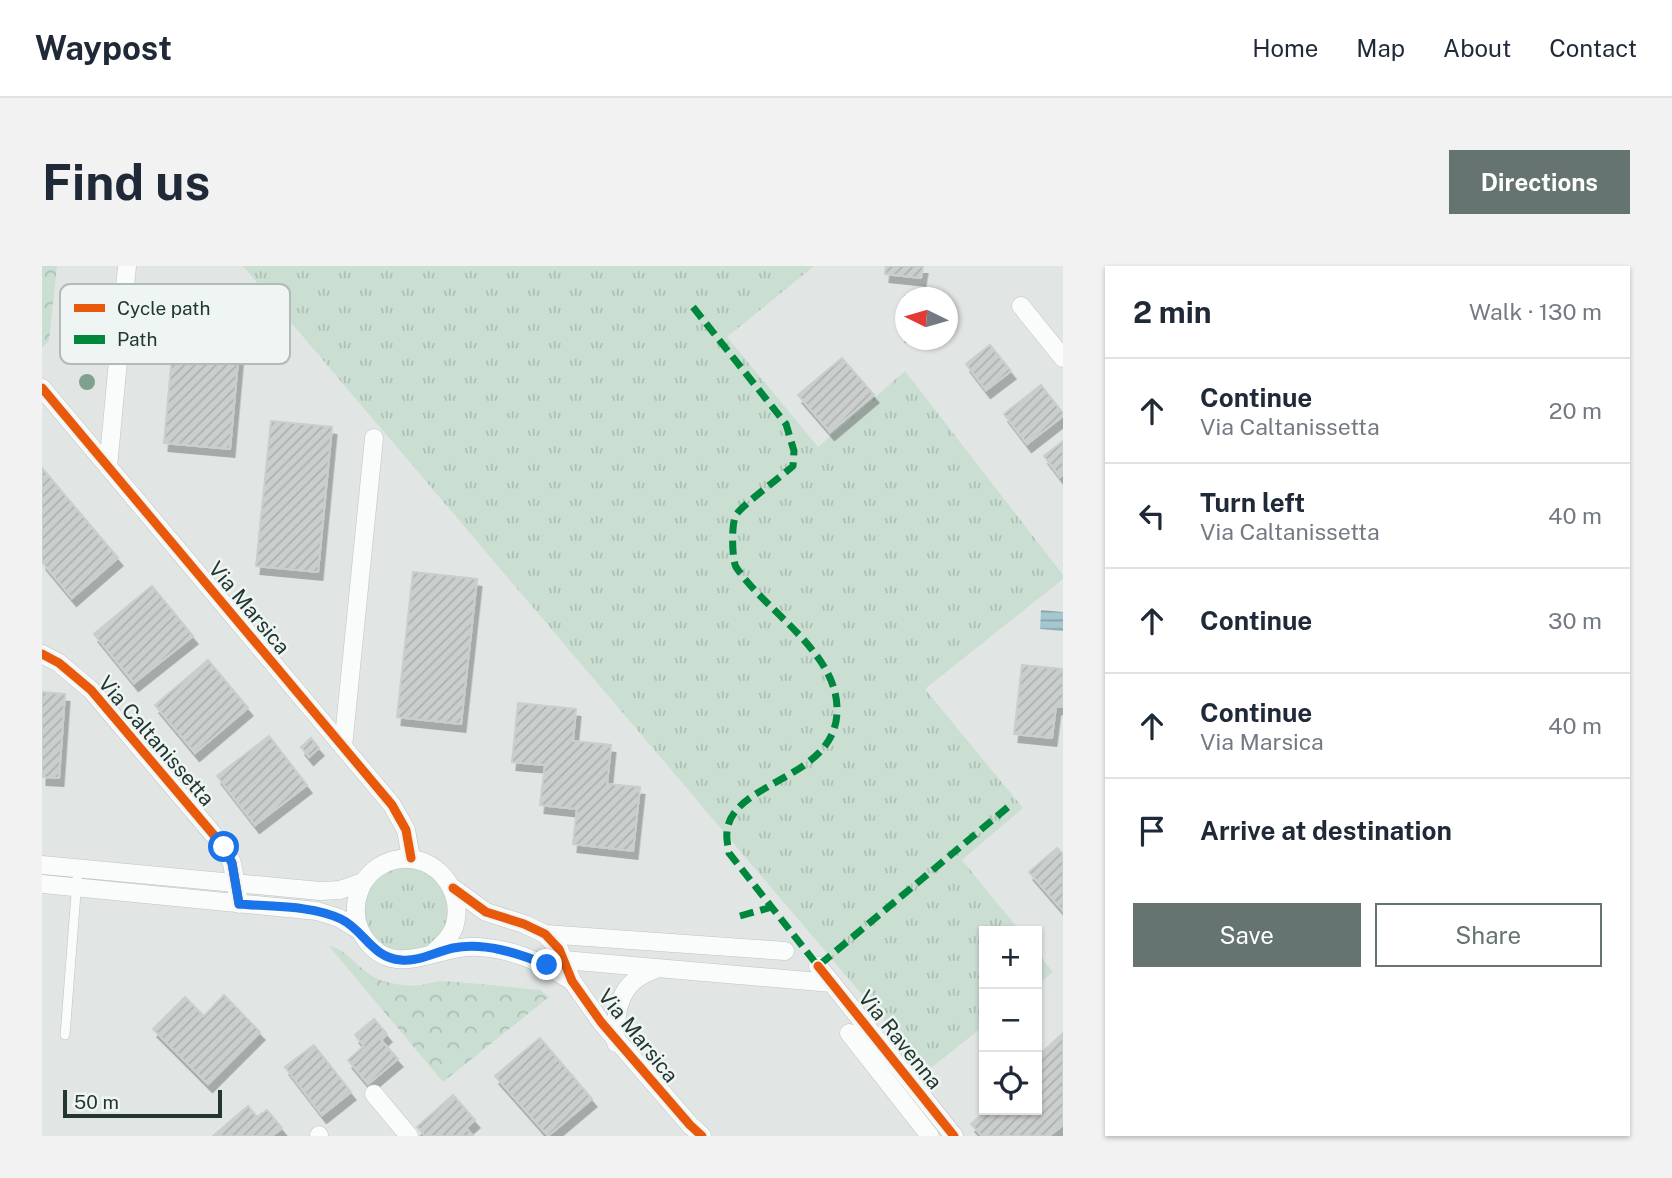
<!DOCTYPE html>
<meta charset="utf-8">
<style>
:root{--surface:#fff;--page:#f2f2f3;--text:#1f2937;--muted:#747a83;--line:#e0e1e3;--accent:#657470}
body{margin:0;font-family:"Public Sans",sans-serif;background:var(--page);color:var(--text)}
.controls{position:absolute;right:21px;bottom:21px;display:grid;overflow:hidden;border-radius:0px;box-shadow:0 2px 5px #0004}
.controls button{width:63px;height:63px;display:grid;place-items:center;padding:0;border:0;border-bottom:2px solid var(--line);background:var(--surface);color:var(--text);font:35px sans-serif}
.compass{position:absolute;left:853px;top:21px;width:63px;height:63px;border-radius:50%;background:var(--surface);box-shadow:0 2px 5px #0004;rotate:275deg}
.scale{position:absolute;left:21px;bottom:18px;width:159px;box-sizing:border-box;padding-left:7px;border:4px solid #223632;border-top:0;font-size:19px;line-height:24px;white-space:nowrap;color:#223632;-webkit-text-stroke:5px #eef5f2;paint-order:stroke}
.stop{position:absolute;width:21px;height:21px;margin:-16px;border:5px solid #1a73e8;border-radius:50%;background:#fff}
.stop.end{background:#1a73e8;border-color:#fff;box-shadow:0 2px 7px #0008}
.list{margin:0;padding:0;list-style:none}
h2{display:flex;justify-content:space-between;align-items:center;height:91px;margin:0;padding:0 28px;font-size:30px}
h2 small{font-size:23px;font-weight:400;color:var(--muted)}
.list li{display:grid;grid-template-columns:46px 1fr auto;gap:21px;align-items:center;box-sizing:border-box;height:105px;padding:0 28px;border-top:2px solid var(--line)}
.list b{display:block;font-size:26px;white-space:nowrap}
.list p{margin:0;font-size:23px;white-space:nowrap;color:var(--muted)}
.list em{font-size:23px;font-style:normal;color:var(--muted)}
.actions{display:flex;gap:14px;padding:21px 28px}
.actions a{flex:1;padding:16px 0;border:2px solid var(--accent);border-radius:0px;text-align:center;font-size:24px;color:var(--accent)}
.actions .main{background:var(--accent);color:#fff}
.icon{flex:none;width:38px;height:38px;fill:none;stroke:currentColor;stroke-width:2;stroke-linecap:round;stroke-linejoin:round}
.map{position:relative;flex:none;width:1021px;height:870px;overflow:hidden;border-radius:0px}
header{display:flex;align-items:center;gap:42px;box-sizing:border-box;height:98px;padding:0 35px;background:var(--surface);border-bottom:2px solid var(--line)}
header strong{font-size:33px}
nav{display:flex;gap:38px;margin-inline-start:auto;font-size:24px}
.intro{display:flex;align-items:center;justify-content:space-between;box-sizing:border-box;height:168px;padding:0 42px}
h1{margin:0;font-size:49px}
.button{padding:18px 32px;border-radius:0px;background:var(--accent);color:#fff;font-size:24px;font-weight:700}
main{display:flex;gap:42px;padding:0 42px}
aside{flex:1;background:var(--surface);border-radius:0px;box-shadow:0 2px 5px #0004}
.map>svg:first-child{display:block}
.grass{fill:url(#grass-tufts)}
.forest{fill:url(#forest-crowns)}
.water{fill:url(#water-rules)}
.building{fill:url(#building-hatch);stroke:#cacfcd;stroke-width:2;filter:url(#shadow)}
.lines{fill:none;stroke-linecap:round;stroke-linejoin:round}
.service-casing{stroke:#bec3c1;stroke-width:10}
.minor-casing{stroke:#bec3c1;stroke-width:19}
.service{stroke:#fafbfb;stroke-width:9}
.minor{stroke:#fafbfb;stroke-width:18}
.quiet{stroke:#00873e;stroke-width:7;stroke-dasharray:14 7;stroke-linecap:butt}
.cycleway-casing{stroke:#eef5f2;stroke-width:13}
.cycleway{stroke:#e8590c;stroke-width:9}
.tree{fill:#80a190}
.route{stroke:#1a73e8;stroke-width:9}
.labels{text-anchor:middle;stroke-width:5;stroke-linejoin:round;paint-order:stroke}
.street-label{font-size:21px;fill:#223632;stroke:#eef5f2}
.key{fill:#eef5f2;stroke:#b1bcb8;stroke-width:2}
.key-label{font-size:19px;fill:#223632}
</style>
<header>
<strong>Waypost</strong>
<nav><a>Home</a><a>Map</a><a>About</a><a>Contact</a></nav>
</header>
<div class="intro"><h1>Find us</h1><a class="button">Directions</a></div>
<main>
<div class="map">
<svg width="1021" height="870" viewBox="0 0 1021 870">
<defs>
<pattern id="grass-tufts" width="24" height="20" patternUnits="userSpaceOnUse" patternTransform="scale(1.75)"><rect width="24" height="20" fill="#cbded2"/><path d="M3 7l-1-3M5 7V3M7 7l1-3M15 17l-1-3M17 17v-4M19 17l1-3" fill="none" stroke="#aebfb5"/></pattern>
<pattern id="forest-crowns" width="20" height="18" patternUnits="userSpaceOnUse" patternTransform="scale(1.75)"><rect width="20" height="18" fill="#cbded2"/><path d="M2 6a3 3 0 1 1 6 0M12 15a3 3 0 1 1 6 0" fill="none" stroke="#aebfb5"/></pattern>
<pattern id="water-rules" width="6" height="5" patternUnits="userSpaceOnUse" patternTransform="scale(1.75)"><rect width="6" height="5" fill="#a5c7d0"/><path d="M0 2.5h6" fill="none" stroke="#86a2a9"/></pattern>
<pattern id="building-hatch" width="6" height="6" patternUnits="userSpaceOnUse" patternTransform="scale(1.75)"><rect width="6" height="6" fill="#cacecd"/><path d="M-1 1l2-2M0 6l6-6M5 7l2-2" fill="none" stroke="#adb2b0"/></pattern>
<filter id="shadow"><feDropShadow dx="4.5" dy="8" stdDeviation="0" flood-color="#0004"/></filter>
</defs>
<rect width="100%" height="100%" fill="#e1e6e4"/>
<path class="grass" d="M201,0H772L685,71L776,181L863,105L1021,309V313L883,423L981,542L920,594L978,665H942V760L885,805Z
M322 644a42 42 0 1 1 84 0a42 42 0 1 1-84 0Z
M995,686L1011,706L995,719Z"/>
<path class="forest" d="M0,0H15L7,75L0,82Z
M287,680C308,684 318,708 341,715C353,718 365,721 379,719C386,718 392,715 400,715C433,717 466,721 498,724L507,731L401,816Z"/>
<path class="water" d="M999,344L1021,346V365L998,363Z"/>
<path class="building" d="M844,0H881L879,12L843,8Z
M863,30L875,32H864V69L859,68Z
M135,34L201,40L188,183L122,177Z
M948,79L969,105L944,124L924,98Z
M800,92L832,129L788,166L756,129Z
M999,119L1021,147V150L985,178L962,148Z
M229,155L290,161L276,306L214,300Z
M1021,175V208L1018,211L1002,190Z
M0,202L76,292L30,332L0,296Z
M371,306L435,313L419,458L355,451Z
M110,320L151,370L92,417L52,368Z
M166,394L206,442L153,487L113,439Z
M980,399L1021,403V441L1014,440L1010,472L972,468Z
M0,426L23,428L17,512L0,511Z
M476,437L534,443L531,475L569,479L565,518L598,521L591,585L531,578L535,543L498,539L503,499L470,496Z
M227,470L265,519L213,559L175,510Z
M269,472L277,482L267,491L259,481Z
M1015,582L1021,588V645L987,606Z
M182,729L218,766L166,818L111,763L143,731L162,750Z
M332,753L345,768L339,774L356,793L326,818L306,794L322,780L313,769Z
M1021,767V859L1007,870H940L929,858L945,844H995V791Z
M498,772L550,833L506,870L453,810Z
M272,779L309,826L280,849L243,801Z
M411,829L433,854L424,862L431,870H383L375,861Z
M206,840L215,851L225,844L240,862L230,870H171Z"/>
<g class="lines">
<g class="service-casing">
<path id="service" d="M23,769L36,602"/>
</g>
<g class="minor-casing">
<path id="minor" d="M979,40L1021,92
M0,122L350,539L364,564L369,592
M66,201L85,0
M0,388L17,397L49,424L182,581L190,597L197,638
M301,481L332,172
M0,599L278,625L298,624L321,616
M0,618L275,645L297,652L317,664
M411,622L444,646L482,658L503,668L517,683L530,715L559,756L648,859L660,870
M503,668L743,685
M391,687C400,679 410,670 413,658C422,623 393,589 358,593C342,595 327,605 320,619C312,635 311,654 321,670C351,717 394,678 437,681C472,683 502,697 530,715
M522,694L790,717
M776,700L912,870
M807,767L888,870
M574,777C572,744 578,715 612,704
M332,828L367,870
M277,869V870"/>
</g>
<use href="#service" class="service"/>
<use href="#minor" class="minor"/>
<path class="quiet" d="M651,41L744,158L752,185L751,200C741,209 699,240 694,249C689,257 690,294 694,301C723,345 794,385 795,442C797,514 689,514 685,566C684,572 686,580 687,587L776,700L966,541
M698,650L730,641"/>
<g class="cycleway-casing">
<path id="cycleway" d="M0,122L350,539L364,564L369,592
M0,388L17,397L49,424L182,581L190,597L197,638
M411,622L444,646L482,658L503,668L517,683L530,715L559,756L648,859L660,870
M776,700L912,870"/>
</g>
<use href="#cycleway" class="cycleway"/>
</g>
<circle class="tree" cx="45" cy="116" r="8"/>
<g class="lines">
<path class="route" d="M182,581L190,597L197,638C230,641 269,639 299,653C322,664 330,692 359,694C377,696 393,686 411,682C442,676 476,687 505,699"/>
</g>
<g class="labels">
<g class="street-label">
<text transform="translate(207 342) rotate(50)" y="7">Via Marsica</text>
<text transform="translate(114 475) rotate(49)" y="7">Via Caltanissetta</text>
<text transform="translate(596 770) rotate(51)" y="7">Via Marsica</text>
<text transform="translate(858 774) rotate(51)" y="7">Via Ravenna</text>
</g>
</g>
<rect x="18" y="18" width="230" height="80" rx="10" class="key"/>
<rect x="32" y="38" width="31" height="8" fill="#e8590c"/>
<rect x="32" y="69" width="31" height="9" fill="#00873e"/>
<g class="key-label">
<text x="75" y="49">Cycle path</text>
<text x="75" y="80">Path</text>
</g>
</svg>
<div class="controls">
<button>+</button>
<button>−</button>
<button><svg class="icon" aria-label="locate" viewBox="0 0 24 24"><circle cx="12" cy="12" r="6"/><path d="M12 2v4M12 18v4M2 12h4M18 12h4"/></svg></button>
</div>
<svg class="compass" viewBox="-18 -18 36 36"><path d="M0-13l5 13h-10z" fill="#e53935"/><path d="M0 13l5-13h-10z" fill="#747a83"/></svg>
<div class="scale">50 m</div>
<div class="stop" style="left:182px;top:581px"></div>
<div class="stop end" style="left:505px;top:699px"></div>
</div>
<aside>
<h2>2 min<small>Walk · 130 m</small></h2>
<ul class="list">
<li><svg class="icon" aria-label="ahead" viewBox="0 0 24 24"><path d="M12 20V5M6 11l6-6 6 6"/></svg><div><b>Continue</b><p>Via Caltanissetta</p></div><em>20 m</em></li>
<li><svg class="icon" aria-label="left" viewBox="0 0 24 24"><path d="M17 20v-9H6M10 6l-5 5 5 5"/></svg><div><b>Turn left</b><p>Via Caltanissetta</p></div><em>40 m</em></li>
<li><svg class="icon" aria-label="ahead" viewBox="0 0 24 24"><path d="M12 20V5M6 11l6-6 6 6"/></svg><div><b>Continue</b></div><em>30 m</em></li>
<li><svg class="icon" aria-label="ahead" viewBox="0 0 24 24"><path d="M12 20V5M6 11l6-6 6 6"/></svg><div><b>Continue</b><p>Via Marsica</p></div><em>40 m</em></li>
<li><svg class="icon" aria-label="arrive" viewBox="0 0 24 24"><path d="M6 21V4h12l-3 4 3 4H6"/></svg><div><b>Arrive at destination</b></div></li>
</ul>
<div class="actions"><a class="main">Save</a><a>Share</a></div>
</aside>
</main>
